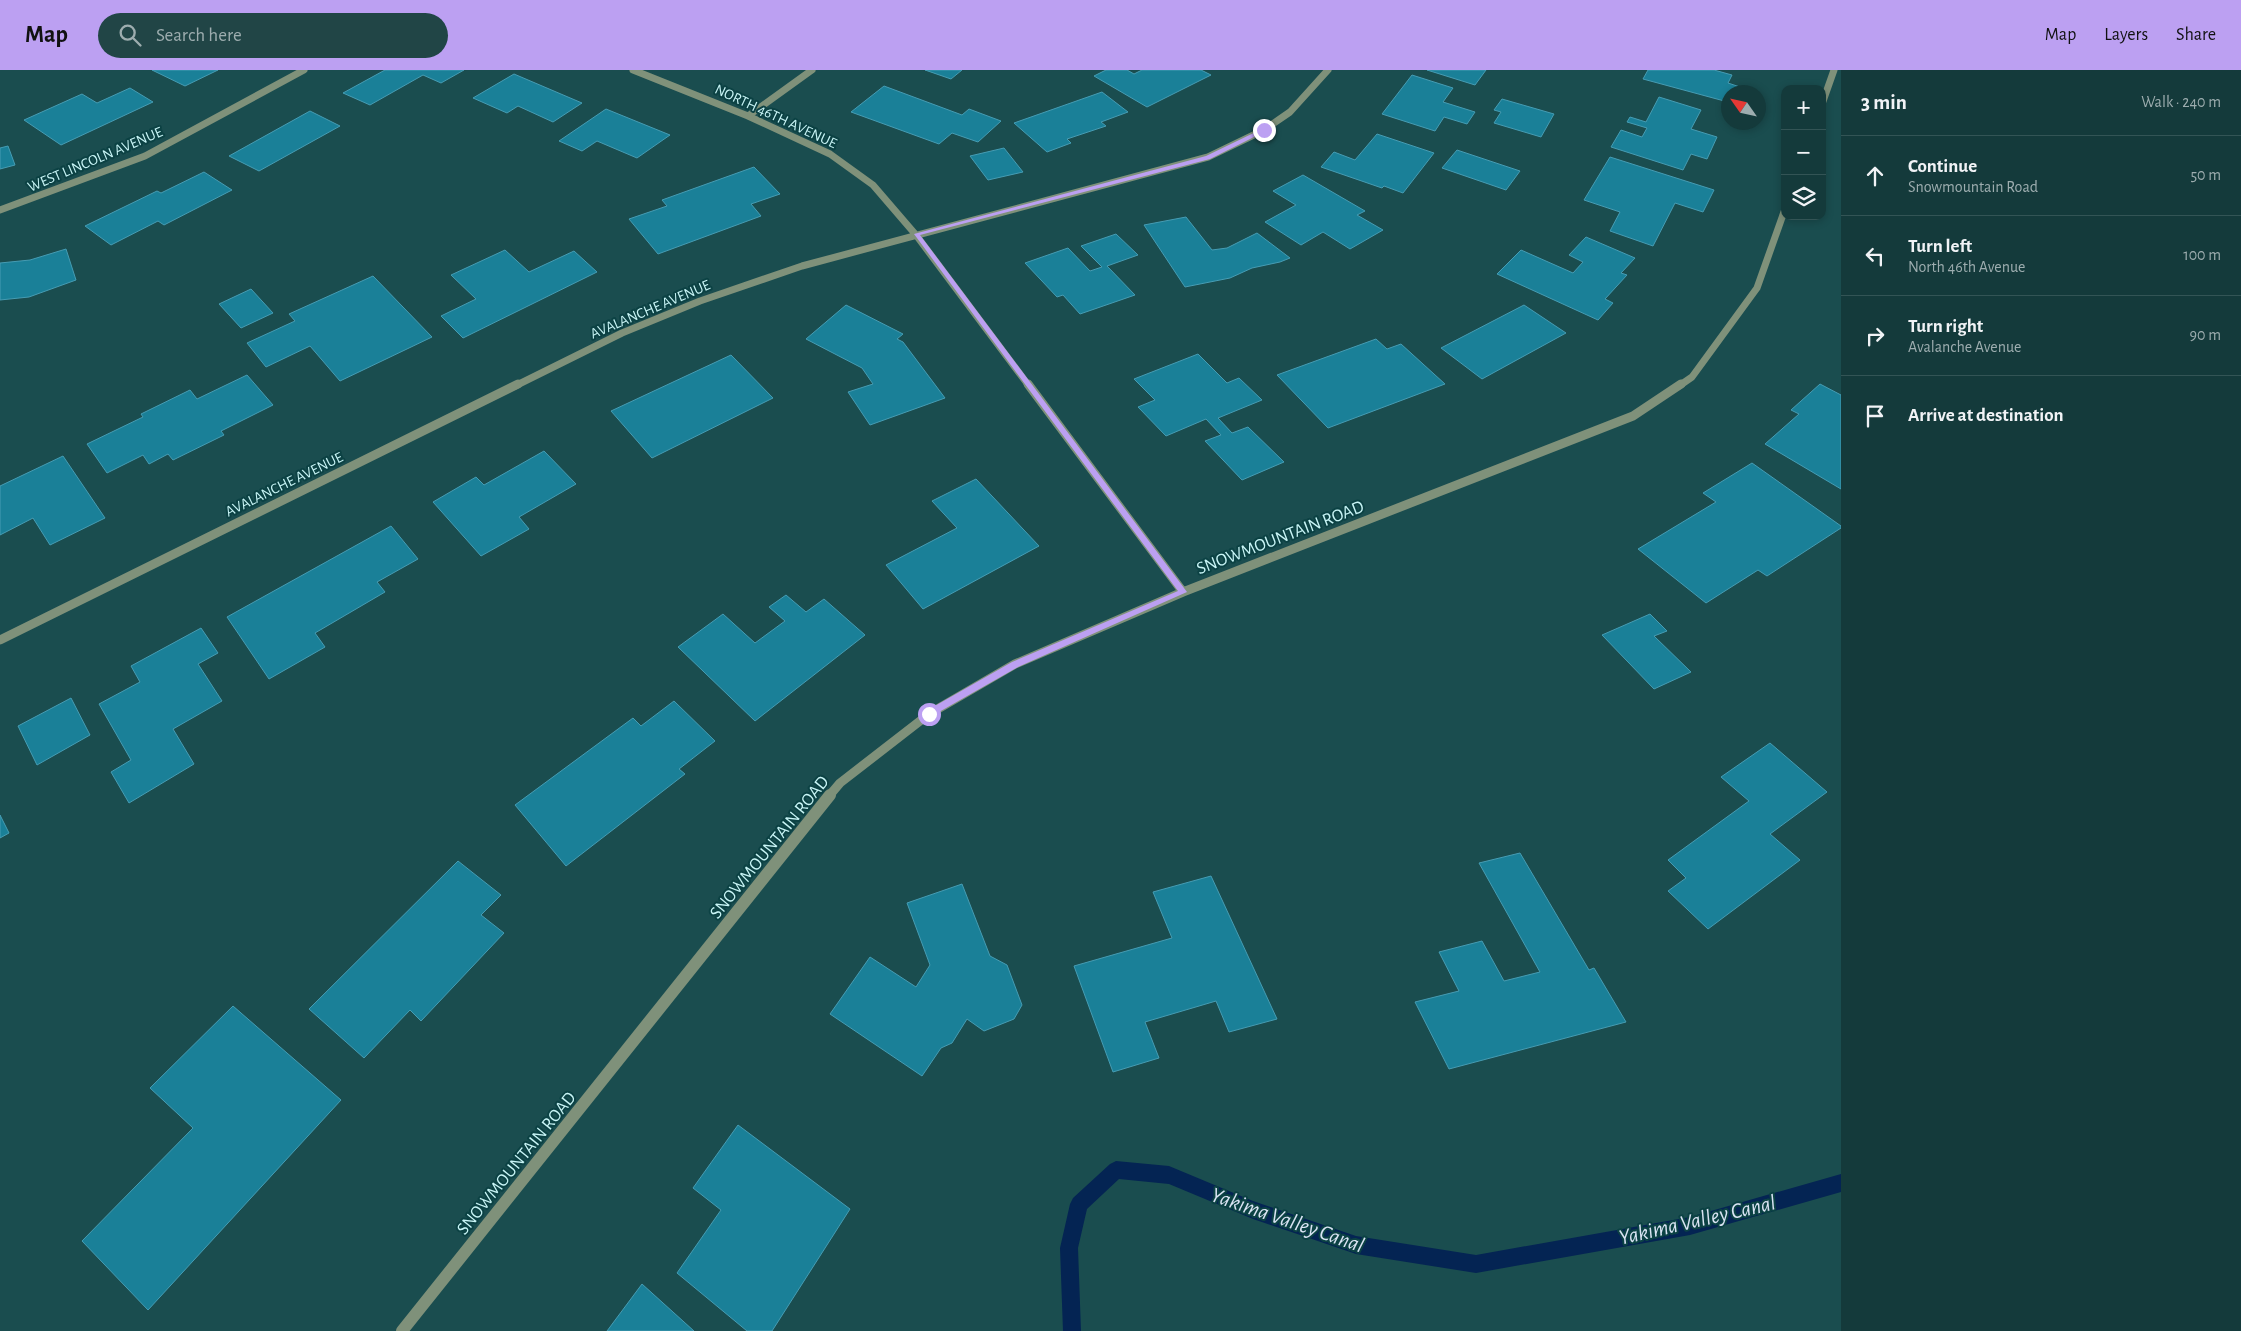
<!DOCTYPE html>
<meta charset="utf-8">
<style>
:root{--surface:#143a3b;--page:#214546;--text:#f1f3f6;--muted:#9dadaf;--line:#335455;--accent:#bca0f2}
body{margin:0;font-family:"Alegreya Sans",sans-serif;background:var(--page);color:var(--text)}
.controls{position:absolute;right:15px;top:15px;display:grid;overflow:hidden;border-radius:10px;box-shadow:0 2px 8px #0003}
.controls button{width:45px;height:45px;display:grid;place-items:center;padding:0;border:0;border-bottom:1px solid var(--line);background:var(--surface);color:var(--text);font:25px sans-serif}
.compass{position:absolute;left:1721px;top:15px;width:45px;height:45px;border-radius:50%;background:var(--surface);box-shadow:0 2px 8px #0003;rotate:304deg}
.stop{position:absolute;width:15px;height:15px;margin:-11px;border:4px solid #bca0f2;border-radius:50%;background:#fff}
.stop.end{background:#bca0f2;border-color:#fff;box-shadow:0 1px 5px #0008}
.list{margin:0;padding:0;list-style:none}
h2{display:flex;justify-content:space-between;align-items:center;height:65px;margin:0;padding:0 20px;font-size:21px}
h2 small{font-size:16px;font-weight:400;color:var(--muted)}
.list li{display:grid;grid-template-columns:32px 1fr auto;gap:15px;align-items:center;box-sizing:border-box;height:80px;padding:0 20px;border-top:1px solid var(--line)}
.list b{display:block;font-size:19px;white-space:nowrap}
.list p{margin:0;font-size:16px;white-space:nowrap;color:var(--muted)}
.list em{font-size:16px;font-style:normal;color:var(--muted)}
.icon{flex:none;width:28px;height:28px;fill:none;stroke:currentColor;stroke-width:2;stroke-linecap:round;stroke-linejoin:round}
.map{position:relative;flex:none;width:1841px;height:1261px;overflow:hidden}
header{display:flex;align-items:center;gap:30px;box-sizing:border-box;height:70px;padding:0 25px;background:var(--accent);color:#111}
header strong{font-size:24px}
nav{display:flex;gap:28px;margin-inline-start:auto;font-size:18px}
.search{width:350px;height:45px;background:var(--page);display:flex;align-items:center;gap:12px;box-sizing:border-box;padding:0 18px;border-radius:28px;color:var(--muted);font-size:19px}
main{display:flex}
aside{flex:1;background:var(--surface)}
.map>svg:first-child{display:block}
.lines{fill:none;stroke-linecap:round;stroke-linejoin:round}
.stream{fill:#042453;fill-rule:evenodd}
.building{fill:#1a8098;stroke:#469cb3}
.minor-far2{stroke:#7f917a;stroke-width:7}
.minor-far1{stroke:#7f917a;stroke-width:9}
.minor{stroke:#7f917a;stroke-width:12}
.tertiary{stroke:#7f917a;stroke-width:7}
.route{fill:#bca0f2}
.labels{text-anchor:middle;stroke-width:4;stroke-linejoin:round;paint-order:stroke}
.far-street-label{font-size:15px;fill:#c9f5f6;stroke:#0c4244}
.street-label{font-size:18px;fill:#c9f5f6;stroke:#0c4244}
.near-water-label{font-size:22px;font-style:italic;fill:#dae4f4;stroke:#0c4244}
</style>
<header>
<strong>Map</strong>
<div class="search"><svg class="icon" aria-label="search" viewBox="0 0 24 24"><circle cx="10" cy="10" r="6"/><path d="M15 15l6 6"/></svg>Search here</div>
<nav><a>Map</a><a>Layers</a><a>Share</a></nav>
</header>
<main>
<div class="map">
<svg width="1841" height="1261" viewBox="0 0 1841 1261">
<rect width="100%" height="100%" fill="#1a4d4f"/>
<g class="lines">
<path class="stream" d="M1116,1091L1169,1096L1253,1131L1356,1166L1476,1185L1690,1147L1841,1104V1122L1690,1165L1476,1203L1356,1184L1253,1149L1169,1114L1119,1109L1087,1139L1078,1178L1081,1261H1063L1060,1178L1070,1134L1073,1128L1110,1094Z"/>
</g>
<path class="building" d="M152,0H218L185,16Z
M385,0H464L441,13L423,5L370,35L343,23Z
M925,0H962L951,9Z
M1106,0H1127L1134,4L1142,0H1201L1211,5L1147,37L1094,6Z
M1427,0H1486L1475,15Z
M1648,0H1714L1732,5L1728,13L1740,17L1738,22H1728V32L1643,9Z
M514,4L582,33L553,52L518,36L507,43L473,28Z
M1412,5L1453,18L1443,32L1475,42L1467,54L1444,47L1435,61L1382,44Z
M884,16L962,45L969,39L1001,51L978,72L952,63L939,74L851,42Z
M130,18L153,32L61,75L24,50L82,24L97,33Z
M1102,22L1128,42L1101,52L1106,56L1067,69L1071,73L1047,82L1014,53Z
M1659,27L1701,40L1691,59L1717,67L1707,89L1691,84L1683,100L1611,77L1621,60L1642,67L1647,58L1627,52L1630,47L1646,52Z
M1502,29L1554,44L1541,67L1494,53L1501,42L1494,40Z
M606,39L670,65L637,88L597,71L582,81L559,71Z
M310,41L340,56L259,101L229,86Z
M1377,64L1434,83L1403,123L1384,116L1382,118L1321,97L1334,82L1355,90Z
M8,76L15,95L0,99V78Z
M1004,78L1023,102L988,110L970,86Z
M1457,80L1520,101L1506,120L1442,98Z
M1610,87L1714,120L1703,142L1675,133L1653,176L1610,161L1620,142L1584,130Z
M754,97L780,124L751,134L761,146L658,184L629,149L667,136L662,130Z
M204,102L232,120L164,155L158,151L111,175L85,156L157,121L161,123Z
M1303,105L1365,141L1357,145L1383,160L1350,179L1323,162L1301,175L1265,152L1296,135L1273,121Z
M1186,147L1212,180L1227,178L1257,163L1290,188L1280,192L1252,198L1230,208L1185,217L1144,155Z
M1116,164L1138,185L1107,196L1135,225L1080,244L1063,225L1057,227L1025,193L1068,178L1090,201L1102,197L1081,176Z
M1586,167L1635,188L1621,203L1627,205L1605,229L1613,233L1598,250L1497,204L1521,180L1573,203L1583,192L1569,185Z
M66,179L76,210L29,227L0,230V193L30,190Z
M505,180L529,202L574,181L597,202L463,268L441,246L476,229L451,205Z
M373,206L432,267L340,311L310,276L266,297L247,273L295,251L289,244Z
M251,219L273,243L241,258L219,234Z
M846,235L903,264L897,269L903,272L945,328L870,355L848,322L873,314L862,298L806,269Z
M1524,235L1566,263L1482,309L1441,278Z
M1376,269L1387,279L1401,274L1445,314L1328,358L1277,305Z
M1198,284L1227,313L1239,308L1262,330L1218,348L1232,363L1248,357L1284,392L1242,410L1205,371L1221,365L1206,349L1166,366L1138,337L1155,330L1134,309Z
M731,285L773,328L652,388L611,341Z
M247,305L273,335L221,361L224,365L173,390L168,384L149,394L143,385L107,403L87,374L143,347L141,344L190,320L197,329Z
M1820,314L1841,325V419L1765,374L1799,344L1791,340Z
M544,381L576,414L519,447L529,459L481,486L433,432L476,407L484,415Z
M63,386L105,448L50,475L33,448L0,465V416Z
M1752,393L1841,456V458L1767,506L1758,500L1706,533L1638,479L1716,432L1703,423Z
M976,409L1039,476L923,539L886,495L957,458L932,431Z
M391,456L418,489L377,512L385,522L315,563L325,577L269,609L227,547Z
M786,525L806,542L824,529L865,565L755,651L678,577L723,544L755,573L785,551L769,537Z
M1650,544L1667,561L1654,566L1691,602L1654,619L1602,565Z
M201,558L218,583L198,594L222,631L173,659L194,694L129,733L111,702L131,690L99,634L140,612L131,596Z
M71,628L90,665L37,695L18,656Z
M674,631L715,671L679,699L685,704L566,796L515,735L633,648L641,656Z
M1770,673L1827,722L1770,764L1800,790L1708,859L1668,821L1686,808L1668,790L1749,731L1721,707Z
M0,745L9,763L0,768Z
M1520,783L1589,900L1594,898L1626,952L1449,999L1415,932L1459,921L1439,882L1482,871L1504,911L1540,902L1479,793Z
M458,791L501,825L481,845L504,863L421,951L410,940L364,988L309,939Z
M1211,806L1277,949L1229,962L1216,931L1145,952L1159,988L1113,1002L1074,896L1172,868L1153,822Z
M962,814L990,886L1007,895L1022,935L1014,949L984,961L967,949L952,973L941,978L922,1006L830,944L870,887L916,917L930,895L907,833Z
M233,936L341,1030L148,1240L82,1171L193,1058L150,1018Z
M738,1055L850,1139L772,1261H747L677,1203L721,1140L693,1118Z
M642,1214L694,1261H607Z"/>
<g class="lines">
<path class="minor-far2" d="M633,0L748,46L830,84L873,115L916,165L1029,316
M1822,34L1834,0
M748,46L812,0
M515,316L622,263L700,231L802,196L1208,87L1264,60L1290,42L1328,0
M1679,316L1692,307L1757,218L1785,139"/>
<path class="minor-far1" d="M1028,314L1183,522
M0,570L518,314
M829,726L840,713L929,644L1015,594L1183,522L1633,346L1681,314"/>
<path class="minor" d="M402,1261L830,725"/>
<path class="tertiary" d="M0,140L145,86L304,0"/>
</g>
<path class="route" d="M1264,58L1266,61L1210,89L920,165L1187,522L1018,597L932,646H926V641L1012,592L1178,521L914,164L1206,86Z"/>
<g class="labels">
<g class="far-street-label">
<text transform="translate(776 46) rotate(25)" y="5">NORTH 46TH AVENUE</text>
<text transform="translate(95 89) rotate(-23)" y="5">WEST LINCOLN AVENUE</text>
<text transform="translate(650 239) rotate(-23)" y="5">AVALANCHE AVENUE</text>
<text transform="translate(284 414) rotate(-26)" y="5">AVALANCHE AVENUE</text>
</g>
<g class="street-label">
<text transform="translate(1280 467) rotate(-21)" y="6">SNOWMOUNTAIN ROAD</text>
<text transform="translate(769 777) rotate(-51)" y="6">SNOWMOUNTAIN ROAD</text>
<text transform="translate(516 1093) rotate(-51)" y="6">SNOWMOUNTAIN ROAD</text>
</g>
<g class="near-water-label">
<text transform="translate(1288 1149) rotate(19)" y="8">Yakima Valley Canal</text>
<text transform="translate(1697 1149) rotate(-13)" y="8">Yakima Valley Canal</text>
</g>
</g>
</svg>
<div class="controls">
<button>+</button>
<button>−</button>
<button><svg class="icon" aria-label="layers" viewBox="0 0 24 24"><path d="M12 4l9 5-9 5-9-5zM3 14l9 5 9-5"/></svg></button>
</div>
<svg class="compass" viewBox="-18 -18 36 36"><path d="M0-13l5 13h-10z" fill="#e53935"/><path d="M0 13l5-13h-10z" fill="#9dadaf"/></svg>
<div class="stop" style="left:929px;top:644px"></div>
<div class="stop end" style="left:1264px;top:60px"></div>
</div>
<aside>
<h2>3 min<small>Walk · 240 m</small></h2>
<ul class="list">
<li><svg class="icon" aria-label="ahead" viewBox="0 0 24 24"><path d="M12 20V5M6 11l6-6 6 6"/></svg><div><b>Continue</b><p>Snowmountain Road</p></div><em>50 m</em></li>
<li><svg class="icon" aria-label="left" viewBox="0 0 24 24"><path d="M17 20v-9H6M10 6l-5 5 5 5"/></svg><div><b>Turn left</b><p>North 46th Avenue</p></div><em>100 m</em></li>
<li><svg class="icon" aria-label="right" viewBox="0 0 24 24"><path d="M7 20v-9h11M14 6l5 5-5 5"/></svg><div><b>Turn right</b><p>Avalanche Avenue</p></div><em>90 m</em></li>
<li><svg class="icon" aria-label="arrive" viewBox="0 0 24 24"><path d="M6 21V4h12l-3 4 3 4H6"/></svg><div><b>Arrive at destination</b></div></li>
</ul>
</aside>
</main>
